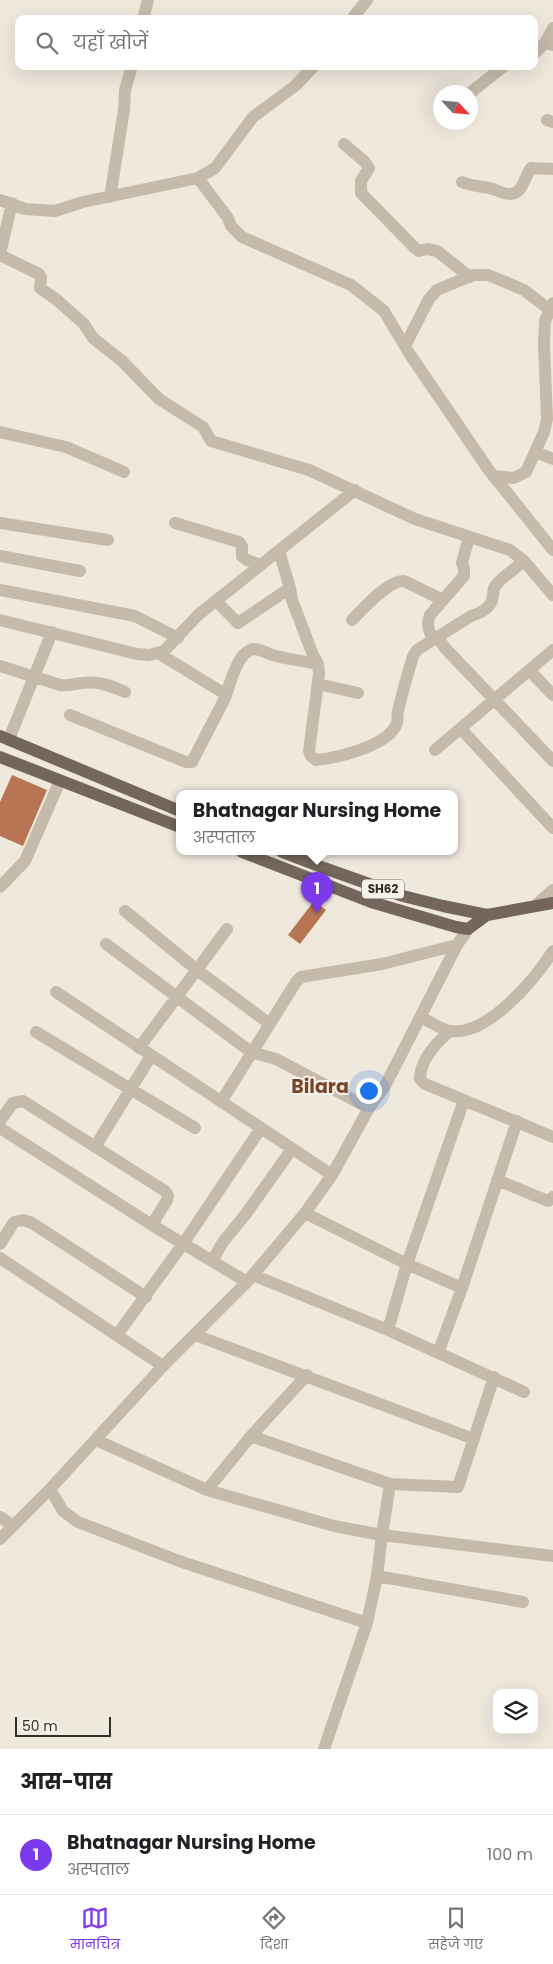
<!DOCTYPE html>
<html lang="hi">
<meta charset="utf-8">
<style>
:root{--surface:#fff;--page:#f2f2f2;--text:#202124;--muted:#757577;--line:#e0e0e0;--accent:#7c3aed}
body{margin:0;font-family:Poppins,"Noto Sans Devanagari",sans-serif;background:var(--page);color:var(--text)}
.controls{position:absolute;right:15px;bottom:15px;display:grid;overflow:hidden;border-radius:10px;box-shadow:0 5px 20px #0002}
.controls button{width:45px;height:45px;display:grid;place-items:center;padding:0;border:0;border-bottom:1px solid var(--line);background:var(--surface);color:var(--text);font:25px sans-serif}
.compass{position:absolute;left:433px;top:85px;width:45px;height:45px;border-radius:50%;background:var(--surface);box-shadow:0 5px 20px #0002;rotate:116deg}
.scale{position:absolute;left:15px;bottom:12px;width:96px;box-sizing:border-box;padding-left:5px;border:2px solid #342e29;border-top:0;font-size:14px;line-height:18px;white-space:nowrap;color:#342e29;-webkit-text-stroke:4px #f7f2e9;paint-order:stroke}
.you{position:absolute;left:368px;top:1090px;width:18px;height:18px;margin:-12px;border:4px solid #fff;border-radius:50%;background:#1a73e8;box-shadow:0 0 0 8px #1a73e833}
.badge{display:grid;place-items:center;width:32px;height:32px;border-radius:50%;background:var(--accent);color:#fff;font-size:16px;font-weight:700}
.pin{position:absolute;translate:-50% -41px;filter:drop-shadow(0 1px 2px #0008)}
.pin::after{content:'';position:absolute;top:26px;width:18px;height:15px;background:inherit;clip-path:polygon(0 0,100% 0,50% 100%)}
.popup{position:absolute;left:176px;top:790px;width:282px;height:65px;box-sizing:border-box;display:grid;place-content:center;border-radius:10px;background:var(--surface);filter:drop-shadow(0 1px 4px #0005);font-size:16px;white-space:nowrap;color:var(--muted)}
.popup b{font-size:19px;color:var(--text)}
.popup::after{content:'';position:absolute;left:50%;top:100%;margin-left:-10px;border:10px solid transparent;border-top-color:var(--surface)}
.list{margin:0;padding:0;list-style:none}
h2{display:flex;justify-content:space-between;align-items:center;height:65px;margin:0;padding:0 20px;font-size:21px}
h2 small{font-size:16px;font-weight:400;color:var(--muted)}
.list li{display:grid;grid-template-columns:32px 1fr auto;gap:15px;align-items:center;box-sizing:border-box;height:80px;padding:0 20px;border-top:1px solid var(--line)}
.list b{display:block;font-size:19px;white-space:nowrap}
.list p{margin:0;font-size:16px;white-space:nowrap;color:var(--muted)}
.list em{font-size:16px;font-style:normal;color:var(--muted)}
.icon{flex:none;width:28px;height:28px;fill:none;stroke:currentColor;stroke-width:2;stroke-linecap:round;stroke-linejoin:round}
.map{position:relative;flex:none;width:553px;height:1749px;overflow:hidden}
.search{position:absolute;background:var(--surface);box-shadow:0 5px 20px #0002;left:15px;right:15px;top:15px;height:55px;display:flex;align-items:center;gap:12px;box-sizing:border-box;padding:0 18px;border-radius:10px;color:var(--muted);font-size:19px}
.sheet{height:145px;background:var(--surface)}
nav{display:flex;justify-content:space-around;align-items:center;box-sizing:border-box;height:70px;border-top:1px solid var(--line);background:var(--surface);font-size:14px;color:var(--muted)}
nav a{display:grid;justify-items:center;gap:2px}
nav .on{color:var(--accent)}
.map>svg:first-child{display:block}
.building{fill:#b77553}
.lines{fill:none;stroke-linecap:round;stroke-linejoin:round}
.minor{stroke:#c6baaa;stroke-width:12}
.major{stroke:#74665c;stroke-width:12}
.labels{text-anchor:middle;stroke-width:4;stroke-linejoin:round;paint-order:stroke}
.shield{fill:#f7f2e9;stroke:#6e6963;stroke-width:1}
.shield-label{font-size:12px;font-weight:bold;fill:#342e29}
.district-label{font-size:19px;font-weight:bold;fill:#79462c;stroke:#f7f2e9}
</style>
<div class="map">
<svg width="553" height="1749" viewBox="0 0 553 1749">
<rect width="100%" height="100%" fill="#efe8dd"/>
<path class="building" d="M12,775L47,790L23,846L0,836V802Z
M314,901L326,910L300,944L288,935Z"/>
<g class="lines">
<path class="minor" d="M143,19L148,0
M352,19L367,0
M545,43L553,28
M534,54L545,43L553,45
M470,93L504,66
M547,120L553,122
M344,144L365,162L369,168L361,181V193L415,248L419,251L427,249L437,251L470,277
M198,178L228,218L231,226L242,237L351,285L384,311L409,353L488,469L553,550
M462,182C471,186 479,186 489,188C499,190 510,199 519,190C524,185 526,175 531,168L553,169
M110,197L124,110L125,90L132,66
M0,200L25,209L55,211L83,202L198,178L215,168L253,117L295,86L314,66
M0,254L12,203
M0,255L39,274L41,278L40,288L57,300L84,324L93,338L122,361L159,399L203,427L211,441L309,470L415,519L510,550L524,561L553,595
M405,346L429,299L437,290L473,275H488L510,284L524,290L550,310
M0,432L66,447L124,472
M535,452L553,459
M493,476L514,478L526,472L544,432L547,419L544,344L545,321L553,303
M0,523L108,540
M175,523L239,542L242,546V556L247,560L261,565
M279,551L290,588L292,600L313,655L318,664L319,674L309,751L311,756L316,760C337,758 389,746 397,723C398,719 397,715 398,711C402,693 408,674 413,656L417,650L471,616C481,613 492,607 493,596C494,591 492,589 496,585C503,576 515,569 524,561
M0,556L80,571
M0,590L135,616L178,638
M216,601L238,623L290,588
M0,620L137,654L149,655L164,651L198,615L355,490
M352,620C363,609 388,580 404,581L443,600
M438,638L445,648L553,761
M433,640C429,631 426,624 430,615L464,576V569L462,563L469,537
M0,666L60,685C66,686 70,685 75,684C94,680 108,684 125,692
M529,670L553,695
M318,684L358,693
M225,698C230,685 237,651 254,649C259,649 267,653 272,655C287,659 303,661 318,664
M70,715L186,762H192L225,698V694L158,653
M461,729L553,828
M9,739L52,632
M435,750L553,650
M0,887L25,861L60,781
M536,905L553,890
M125,911L197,970L270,1024
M106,944L251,1052L276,1059L369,1108
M56,992L332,1175
M420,1017C430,1021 441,1030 451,1031C488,1036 535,979 553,951
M450,1031C436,1043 420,1060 420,1079L425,1084L553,1137
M36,1032L195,1128
M139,1048L227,929
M221,1102L296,982L301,977L382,964L457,945
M0,1121L13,1103L23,1101L165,1191L168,1195L167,1200L152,1225
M0,1128L152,1225L247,1282
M95,1147L151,1056
M497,1180L548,1201L553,1197
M305,1213L407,1264L462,1288
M0,1244L14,1222L23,1220L32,1223L146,1297
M0,1258L163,1366
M212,1261L223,1242L245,1215L292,1149
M253,1275L388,1330L524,1392
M388,1330L407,1264L464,1100
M117,1335L183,1244L261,1128
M195,1335L474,1439
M438,1353L462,1288L517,1121
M251,1436L390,1484
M96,1440L207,1490L334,1526L382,1535L390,1484L458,1487L494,1377
M50,1489L63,1511L78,1522L179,1561L367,1623L377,1576L382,1535L553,1556
M207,1490L251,1436L307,1375
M0,1517L12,1525
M0,1539L50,1489L163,1366L247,1282L305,1213L332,1175L369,1108L385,1086L457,945L468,929
M377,1576L523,1602
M324,1749L367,1623"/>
<path class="major" d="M0,736L180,811
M0,757L180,827
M242,852L371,902L456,927L468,929L487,915
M282,852L324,868L403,896L443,906L487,915L553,903"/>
</g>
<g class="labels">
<rect class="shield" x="362" y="879.5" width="42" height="19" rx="4"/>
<g class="shield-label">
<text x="383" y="893">SH62</text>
</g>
<g class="district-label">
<text x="320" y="1093">Bilara</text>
</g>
</g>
</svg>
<div class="controls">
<button><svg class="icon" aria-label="layers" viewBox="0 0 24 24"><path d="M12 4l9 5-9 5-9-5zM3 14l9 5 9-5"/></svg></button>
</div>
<svg class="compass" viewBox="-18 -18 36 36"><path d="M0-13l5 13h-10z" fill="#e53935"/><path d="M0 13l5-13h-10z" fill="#757577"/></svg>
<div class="scale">50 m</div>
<div class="you"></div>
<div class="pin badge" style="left:317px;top:913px">1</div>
<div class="popup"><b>Bhatnagar Nursing Home</b>अस्पताल</div>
<div class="search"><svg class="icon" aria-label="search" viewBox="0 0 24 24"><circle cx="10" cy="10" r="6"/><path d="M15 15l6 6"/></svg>यहाँ खोजें</div>
</div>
<section class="sheet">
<h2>आस-पास<small></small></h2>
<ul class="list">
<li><span class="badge">1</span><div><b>Bhatnagar Nursing Home</b><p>अस्पताल</p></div><em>100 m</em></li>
</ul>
</section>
<nav>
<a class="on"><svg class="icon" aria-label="map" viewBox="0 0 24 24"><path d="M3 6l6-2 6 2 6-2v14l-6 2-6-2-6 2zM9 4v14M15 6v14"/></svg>मानचित्र</a>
<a><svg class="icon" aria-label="directions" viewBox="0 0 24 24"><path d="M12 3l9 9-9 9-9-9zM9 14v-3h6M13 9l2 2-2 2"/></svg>दिशा</a>
<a><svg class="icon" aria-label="saved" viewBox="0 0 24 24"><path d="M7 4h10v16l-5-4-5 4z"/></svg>सहेजे गए</a>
</nav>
